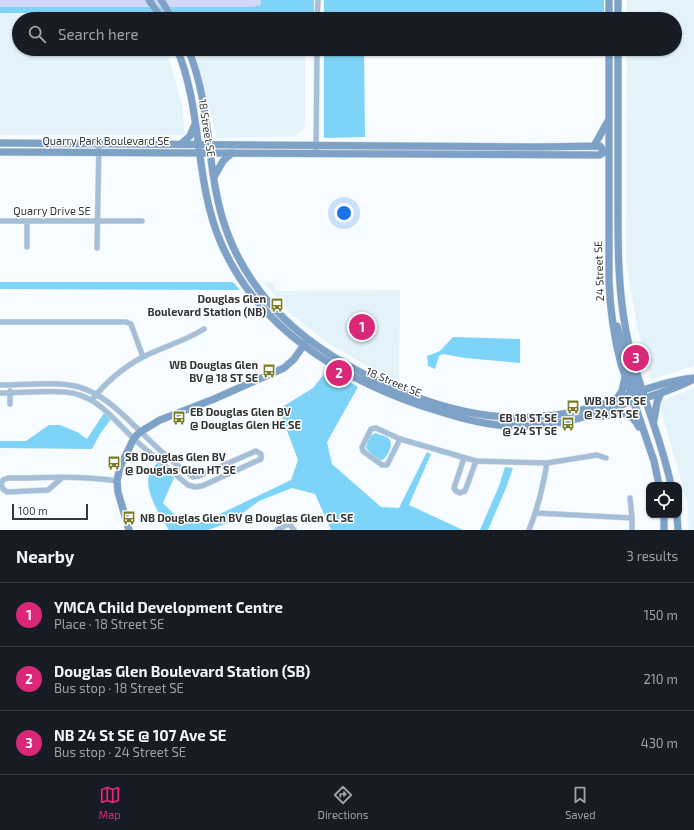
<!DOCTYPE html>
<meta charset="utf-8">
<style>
:root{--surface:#171b24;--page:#242831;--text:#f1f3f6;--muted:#9ea1a6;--line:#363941;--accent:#db2777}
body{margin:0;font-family:"Exo 2",sans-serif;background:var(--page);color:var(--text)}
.controls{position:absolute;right:12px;bottom:12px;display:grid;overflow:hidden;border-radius:8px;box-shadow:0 1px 3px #0004}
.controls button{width:36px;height:36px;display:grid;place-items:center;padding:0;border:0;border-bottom:1px solid var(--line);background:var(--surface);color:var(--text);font:20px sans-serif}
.scale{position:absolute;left:12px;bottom:10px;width:76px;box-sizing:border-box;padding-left:4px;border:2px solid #353839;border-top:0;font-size:11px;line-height:14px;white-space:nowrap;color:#353839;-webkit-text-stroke:3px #fff;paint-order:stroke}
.you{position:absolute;left:344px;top:213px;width:14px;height:14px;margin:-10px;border:3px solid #fff;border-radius:50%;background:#1a73e8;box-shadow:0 0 0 6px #1a73e833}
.badge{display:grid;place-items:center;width:26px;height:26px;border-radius:50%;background:var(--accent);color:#fff;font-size:13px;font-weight:700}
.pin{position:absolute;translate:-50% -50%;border:2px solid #fff;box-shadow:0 1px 4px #0006}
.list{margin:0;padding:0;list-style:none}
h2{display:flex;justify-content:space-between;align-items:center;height:52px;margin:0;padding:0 16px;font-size:17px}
h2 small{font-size:13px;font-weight:400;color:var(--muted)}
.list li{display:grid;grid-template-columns:26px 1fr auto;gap:12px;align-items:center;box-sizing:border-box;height:64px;padding:0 16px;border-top:1px solid var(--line)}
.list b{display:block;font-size:15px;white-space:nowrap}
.list p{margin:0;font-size:13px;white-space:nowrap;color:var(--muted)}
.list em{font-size:13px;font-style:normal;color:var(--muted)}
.icon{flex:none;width:22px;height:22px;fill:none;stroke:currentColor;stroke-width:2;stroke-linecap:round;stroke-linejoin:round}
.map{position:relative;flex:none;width:694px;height:530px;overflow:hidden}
.search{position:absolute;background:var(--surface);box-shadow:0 1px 3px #0004;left:12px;right:12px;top:12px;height:44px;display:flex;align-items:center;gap:10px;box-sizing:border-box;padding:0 14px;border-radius:22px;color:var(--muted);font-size:15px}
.sheet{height:244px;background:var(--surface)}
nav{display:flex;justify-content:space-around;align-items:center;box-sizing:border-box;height:56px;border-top:1px solid var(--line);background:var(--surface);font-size:11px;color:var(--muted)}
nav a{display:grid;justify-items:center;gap:2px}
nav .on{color:var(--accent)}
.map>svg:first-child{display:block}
.built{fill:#e4f2f9}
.green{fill:#7ed4f8}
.water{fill:#d1d9f6}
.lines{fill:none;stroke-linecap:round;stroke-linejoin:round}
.street-casing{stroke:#d3d9db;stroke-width:6}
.secondary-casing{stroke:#d3d9db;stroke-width:8}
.street{stroke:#a6bfd9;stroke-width:5}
.secondary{stroke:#7da1c7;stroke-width:7}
.labels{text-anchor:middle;stroke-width:3;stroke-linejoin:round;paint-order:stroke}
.street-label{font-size:11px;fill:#353839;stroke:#fff}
.poi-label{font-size:11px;font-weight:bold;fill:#353839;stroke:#fff;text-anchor:start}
</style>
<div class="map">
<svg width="694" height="530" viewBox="0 0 694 530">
<rect width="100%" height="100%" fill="#f6fcff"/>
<path class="built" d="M627,0H694V366L651,380L638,331L626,261L627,49H675V19H627Z
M174,12H305V19H178Z
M0,13H151L154,19H19V49H166L182,104L185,135H0Z
M194,49H305V127L295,136L217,138Z
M263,282L274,283L275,291L400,290L399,384L329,344L289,312Z
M694,388V530H689L687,502L659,402Z"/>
<path class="green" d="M0,0H314V12L0,13Z
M324,0H604V19H324Z
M324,49H364L365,137L324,138Z
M0,282H233L240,290L0,289Z
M453,337L520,339V363L465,358L443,354L439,356L435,369L428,366L427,356L440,351Z
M328,369L358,387L327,442L332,464L381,507L399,508L427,452L431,454L409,505L463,530H331L315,494L292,488L259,501L231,522L208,530H169C160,516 141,487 151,470C152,468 155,465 157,463L174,478L163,503L178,518L203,522L291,480L298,460L279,409L313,388Z
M104,413L111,419L100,434L92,449L0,448V441H26L49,425H60L77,432L87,439Z
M376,433C379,435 385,435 388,438C395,443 388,457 382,460L377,459L366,448L369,436Z
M505,467L513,468L506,488L488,530H480L499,486Z"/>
<path class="water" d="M0,0H261V5L253,7H0Z"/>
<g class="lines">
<g class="street-casing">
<path id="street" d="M317,19L318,0
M316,154L317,49
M0,221H142
M27,221V247
M97,248L99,143
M0,322H126L131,324L143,357
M0,385C23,385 58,381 79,387C105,395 121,413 140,431C155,446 175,465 193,477L199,476L256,451L261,454V459L202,486L195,487L188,485C170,470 152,455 134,439C114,420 96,394 65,392C44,390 21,393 0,393
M92,400C106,382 122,368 143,357C163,347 185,341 204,329
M10,404V391
M400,439L387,465H382L363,451L362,447L371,429L376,428L400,439L476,461L547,463L597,455L606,458
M464,458L454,488L456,491L460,493L465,491L476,461
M62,478L48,490L7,492L3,489L1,484L3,480L8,478C44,478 82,475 117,481
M630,498L632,518
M536,513L632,518V530
M277,530L289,524L294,530
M529,530C538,508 543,487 547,463"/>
</g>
<g class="secondary-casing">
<path id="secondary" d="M149,0L162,19
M161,0L173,19
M609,0V19
M618,0V19
M177,49C203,111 194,181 221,243C257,327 338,377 422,406C447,414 472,422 498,425C529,428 562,424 591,415C603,412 615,406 627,403C633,401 639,400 645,398C662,393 678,387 694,379
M188,49C213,108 205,173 227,232C237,259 253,285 273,307C324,364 428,412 504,417C521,418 539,417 556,415C604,409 646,383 694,378
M609,49V281C610,308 614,337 621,364L654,461L659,485
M618,49C618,96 618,142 618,189C618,236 617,284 626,331C636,384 660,432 671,485
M0,143L536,147L600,146L604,152
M181,144L190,136L195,124
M594,146L608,121
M0,152L600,155L604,152H609
M214,177L223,161L232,153
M617,326L625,356L639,396
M616,400L622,391L625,377
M596,416C616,418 626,403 639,427
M654,420L657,402L661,393
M664,515V530
M677,515L678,530
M129,530L118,492L117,481L120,467L134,438L140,432L160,420L214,399L284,368L294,359L306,342"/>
</g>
<use href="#street" class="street"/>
<use href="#secondary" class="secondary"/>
</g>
<defs>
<g id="bus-bare" transform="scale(1.08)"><path d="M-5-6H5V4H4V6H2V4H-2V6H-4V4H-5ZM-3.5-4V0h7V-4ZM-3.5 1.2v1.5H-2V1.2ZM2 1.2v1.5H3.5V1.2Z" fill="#7a7e27" stroke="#fff" stroke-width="2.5" paint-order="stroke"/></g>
</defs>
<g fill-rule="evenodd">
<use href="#bus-bare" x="277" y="305"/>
<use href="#bus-bare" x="269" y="371"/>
<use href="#bus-bare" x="573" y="407"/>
<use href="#bus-bare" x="179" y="418"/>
<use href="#bus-bare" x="568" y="424"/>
<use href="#bus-bare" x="114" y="463"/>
<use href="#bus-bare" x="129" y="518"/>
</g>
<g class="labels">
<g class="street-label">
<text transform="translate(207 128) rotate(81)" y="4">18 Street SE</text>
<text x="106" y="145">Quarry Park Boulevard SE</text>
<text x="52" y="215">Quarry Drive SE</text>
<text transform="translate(599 271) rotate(-92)" y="4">24 Street SE</text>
<text transform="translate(394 382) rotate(23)" y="4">18 Street SE</text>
</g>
<g class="poi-label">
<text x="266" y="303" text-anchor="end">Douglas Glen<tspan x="266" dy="13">Boulevard Station (NB)</tspan></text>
<text x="258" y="369" text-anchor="end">WB Douglas Glen<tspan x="258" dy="13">BV @ 18 ST SE</tspan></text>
<text x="584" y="405">WB 18 ST SE<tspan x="584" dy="13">@ 24 ST SE</tspan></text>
<text x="190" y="416">EB Douglas Glen BV<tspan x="190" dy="13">@ Douglas Glen HE SE</tspan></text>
<text x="557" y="422" text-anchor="end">EB 18 ST SE<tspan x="557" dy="13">@ 24 ST SE</tspan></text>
<text x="125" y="461">SB Douglas Glen BV<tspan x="125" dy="13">@ Douglas Glen HT SE</tspan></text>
<text x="140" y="522">NB Douglas Glen BV @ Douglas Glen CL SE</text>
</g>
</g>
</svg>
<div class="controls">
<button><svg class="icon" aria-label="locate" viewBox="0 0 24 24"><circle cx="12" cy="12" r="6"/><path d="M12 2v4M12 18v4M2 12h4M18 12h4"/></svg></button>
</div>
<div class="scale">100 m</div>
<div class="you"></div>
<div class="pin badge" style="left:362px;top:327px">1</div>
<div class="pin badge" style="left:339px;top:373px">2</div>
<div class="pin badge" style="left:636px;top:358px">3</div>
<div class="search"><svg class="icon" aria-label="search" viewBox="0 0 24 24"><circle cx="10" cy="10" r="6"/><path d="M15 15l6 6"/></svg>Search here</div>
</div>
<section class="sheet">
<h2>Nearby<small>3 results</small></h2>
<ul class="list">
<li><span class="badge">1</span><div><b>YMCA Child Development Centre</b><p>Place · 18 Street SE</p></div><em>150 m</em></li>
<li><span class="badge">2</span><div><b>Douglas Glen Boulevard Station (SB)</b><p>Bus stop · 18 Street SE</p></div><em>210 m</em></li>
<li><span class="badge">3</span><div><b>NB 24 St SE @ 107 Ave SE</b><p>Bus stop · 24 Street SE</p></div><em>430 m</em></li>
</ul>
</section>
<nav>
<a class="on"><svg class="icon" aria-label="map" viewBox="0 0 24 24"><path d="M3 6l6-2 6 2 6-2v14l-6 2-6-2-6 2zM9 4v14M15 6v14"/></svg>Map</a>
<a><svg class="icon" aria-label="directions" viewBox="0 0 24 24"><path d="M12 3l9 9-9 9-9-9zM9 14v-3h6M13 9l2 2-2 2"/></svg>Directions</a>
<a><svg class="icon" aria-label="saved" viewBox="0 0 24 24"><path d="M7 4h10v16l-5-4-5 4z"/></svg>Saved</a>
</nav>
